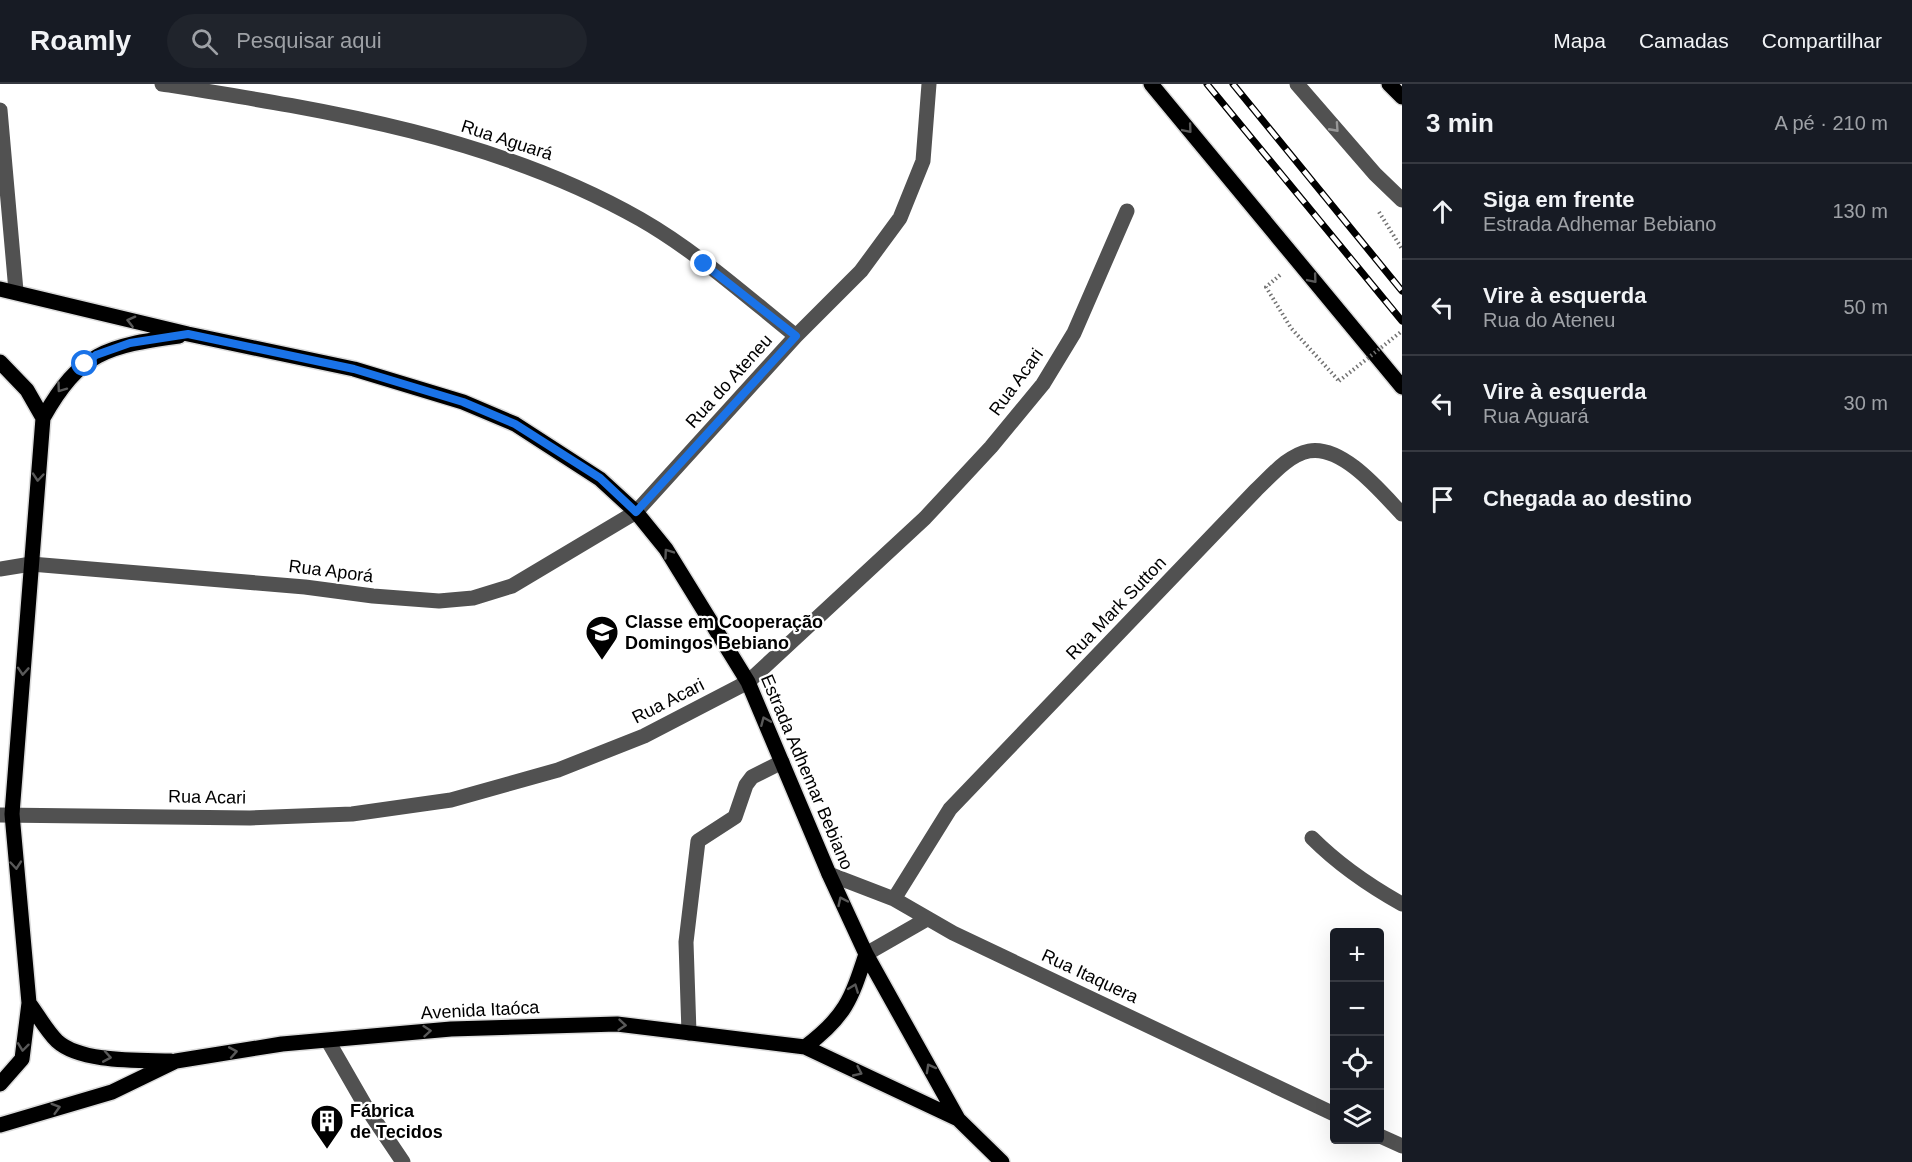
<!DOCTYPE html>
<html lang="pt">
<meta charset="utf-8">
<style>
:root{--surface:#171b24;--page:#20242c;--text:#f1f3f6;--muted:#9ea1a6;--line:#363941}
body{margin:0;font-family:Helvetica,sans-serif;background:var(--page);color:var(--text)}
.controls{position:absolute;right:18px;bottom:18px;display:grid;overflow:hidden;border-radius:6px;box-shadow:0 6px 24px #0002}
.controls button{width:54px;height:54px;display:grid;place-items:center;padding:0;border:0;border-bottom:2px solid var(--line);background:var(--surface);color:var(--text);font:30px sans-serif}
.stop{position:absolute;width:18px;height:18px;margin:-14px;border:4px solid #1a73e8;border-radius:50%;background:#fff}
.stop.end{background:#1a73e8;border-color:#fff;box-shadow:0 2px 6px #0008}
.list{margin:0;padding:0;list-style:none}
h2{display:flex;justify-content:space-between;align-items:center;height:78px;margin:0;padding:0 24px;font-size:26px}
h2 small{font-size:20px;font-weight:400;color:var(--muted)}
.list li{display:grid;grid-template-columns:39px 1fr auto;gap:18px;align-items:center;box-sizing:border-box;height:96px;padding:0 24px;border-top:2px solid var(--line)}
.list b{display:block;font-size:22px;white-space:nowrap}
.list p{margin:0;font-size:20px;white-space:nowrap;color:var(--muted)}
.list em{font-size:20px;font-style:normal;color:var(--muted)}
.icon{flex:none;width:33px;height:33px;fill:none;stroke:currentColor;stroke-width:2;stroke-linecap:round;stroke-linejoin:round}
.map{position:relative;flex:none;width:1402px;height:1078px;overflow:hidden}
header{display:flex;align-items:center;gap:36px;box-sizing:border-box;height:84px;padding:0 30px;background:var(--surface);border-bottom:2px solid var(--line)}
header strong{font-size:28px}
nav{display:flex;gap:33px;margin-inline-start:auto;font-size:21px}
.search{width:420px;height:54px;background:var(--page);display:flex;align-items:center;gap:15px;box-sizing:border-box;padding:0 21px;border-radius:33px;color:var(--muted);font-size:22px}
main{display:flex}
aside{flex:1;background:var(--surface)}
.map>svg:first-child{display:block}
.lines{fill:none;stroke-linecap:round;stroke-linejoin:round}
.major-casing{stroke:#dbdbdb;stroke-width:18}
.path{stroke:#737373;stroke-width:4;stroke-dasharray:1.5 3;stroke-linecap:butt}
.minor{stroke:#515151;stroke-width:15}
.major{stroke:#000;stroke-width:15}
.rail-casing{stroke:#000;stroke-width:7}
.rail{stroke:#fff;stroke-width:4.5;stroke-dasharray:14;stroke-linecap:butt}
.path-bridge{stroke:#737373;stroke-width:4;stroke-dasharray:1.5 3;stroke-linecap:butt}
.oneway{stroke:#979797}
.oneway2{stroke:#595959}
.route{stroke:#1a73e8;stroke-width:8}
.labels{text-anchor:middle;stroke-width:4.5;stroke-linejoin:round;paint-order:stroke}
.street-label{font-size:18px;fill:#000;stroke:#fff}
.poi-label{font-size:18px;font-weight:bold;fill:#000;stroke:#fff;text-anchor:start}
</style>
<header>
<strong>Roamly</strong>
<div class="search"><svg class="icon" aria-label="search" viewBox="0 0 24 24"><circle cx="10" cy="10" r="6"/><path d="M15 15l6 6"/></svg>Pesquisar aqui</div>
<nav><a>Mapa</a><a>Camadas</a><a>Compartilhar</a></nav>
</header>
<main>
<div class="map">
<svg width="1402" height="1078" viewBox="0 0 1402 1078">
<rect width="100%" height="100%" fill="#fff"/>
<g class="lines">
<g class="major-casing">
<path id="major" d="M1151,0L1402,303
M1389,0L1402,13
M0,205L188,250L354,285L463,318L515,340L600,395L636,428L666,465L748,598L829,790L866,870L958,1035L1002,1078
M0,278L27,306L43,334
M29,919C38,931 46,946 57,957C81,979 140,976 171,977
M805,963C845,933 851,916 866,870
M0,1000L22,975L29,919L12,730L43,334C80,268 107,262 179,252
M0,1041L112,1008L176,977L282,960L451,945L617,940L805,963L958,1035"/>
</g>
<path class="path" d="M1379,128L1402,165
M1280,191L1266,203L1291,244L1339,297"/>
<path class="minor" d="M162,0C325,26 494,52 640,135C696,167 746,212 796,252
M1297,0L1375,90L1402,116
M0,26L16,207
M0,485L31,480L305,503L373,512L439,517L473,514L512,502L636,428L796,252L861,187L900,134L923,77L929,0
M0,731L250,734L352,730L451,716L558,686L644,652L748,598L925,434L991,363L1043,300L1074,249L1127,127
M1312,754C1339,781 1368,801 1402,820
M829,790L894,815L953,849L1334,1030
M894,815L950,725L1256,406C1271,392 1288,371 1309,367C1343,361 1381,408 1402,430
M866,870L927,835
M689,949L686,858L698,757L735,733L746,701L752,693L782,678
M328,957L366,1023L403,1078
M1380,1052L1402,1062"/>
<use href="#major" class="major"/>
<g class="rail-casing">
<path id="rail" d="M1207,0L1402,237
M1233,0L1402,207"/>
</g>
<use href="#rail" class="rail"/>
<path class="path-bridge" d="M1339,297L1402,247"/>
</g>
<defs><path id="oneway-chevron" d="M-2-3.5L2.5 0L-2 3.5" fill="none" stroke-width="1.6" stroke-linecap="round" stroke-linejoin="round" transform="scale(1.5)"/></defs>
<use class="oneway" href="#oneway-chevron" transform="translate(1335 44) rotate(48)"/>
<g class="oneway2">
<use href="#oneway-chevron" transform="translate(1188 45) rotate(50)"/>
<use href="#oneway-chevron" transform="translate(1313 195) rotate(50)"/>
<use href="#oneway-chevron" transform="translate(131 237) rotate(-166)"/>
<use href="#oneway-chevron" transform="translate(61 304) rotate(126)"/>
<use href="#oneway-chevron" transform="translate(38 393) rotate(95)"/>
<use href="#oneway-chevron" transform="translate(668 469) rotate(-125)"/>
<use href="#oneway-chevron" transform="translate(23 587) rotate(94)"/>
<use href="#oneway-chevron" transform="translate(765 637) rotate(-113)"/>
<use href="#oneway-chevron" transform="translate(16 781) rotate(85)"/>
<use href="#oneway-chevron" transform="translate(842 817) rotate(-115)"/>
<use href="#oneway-chevron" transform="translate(854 904) rotate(-69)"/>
<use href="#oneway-chevron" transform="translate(622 941) rotate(5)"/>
<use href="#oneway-chevron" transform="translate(427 947) rotate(-5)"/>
<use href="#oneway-chevron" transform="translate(23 963) rotate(97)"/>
<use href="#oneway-chevron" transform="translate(233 968) rotate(-10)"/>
<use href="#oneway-chevron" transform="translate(107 973) rotate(10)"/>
<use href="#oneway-chevron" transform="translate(930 984) rotate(-119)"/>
<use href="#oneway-chevron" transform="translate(858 988) rotate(25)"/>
<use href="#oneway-chevron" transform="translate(56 1024) rotate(-16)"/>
</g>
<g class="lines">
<path class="route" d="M85,280L96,271L130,259L188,250L354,285L463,318L515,340L600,394L636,428L796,252L704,180"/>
</g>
<defs>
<g id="school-pin" transform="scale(1.725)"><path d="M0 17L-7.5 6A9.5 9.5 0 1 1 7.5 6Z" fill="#000" stroke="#fff"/><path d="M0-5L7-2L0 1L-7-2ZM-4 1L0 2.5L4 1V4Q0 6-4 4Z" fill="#fff"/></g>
<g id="building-pin" transform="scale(1.725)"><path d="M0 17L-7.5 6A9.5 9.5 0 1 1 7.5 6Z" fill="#000" stroke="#fff"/><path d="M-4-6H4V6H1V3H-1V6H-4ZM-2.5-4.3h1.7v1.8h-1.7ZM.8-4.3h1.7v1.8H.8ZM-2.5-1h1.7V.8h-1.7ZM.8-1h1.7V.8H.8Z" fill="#fff"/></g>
</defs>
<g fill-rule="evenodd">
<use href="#school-pin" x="602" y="548"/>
<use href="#building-pin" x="327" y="1037"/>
</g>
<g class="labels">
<g class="street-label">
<text transform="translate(507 56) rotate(18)" y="6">Rua Aguará</text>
<text transform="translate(729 297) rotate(-48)" y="6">Rua do Ateneu</text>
<text transform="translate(1016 298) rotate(-54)" y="6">Rua Acari</text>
<text transform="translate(331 487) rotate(7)" y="6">Rua Aporá</text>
<text transform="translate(1116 524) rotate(-46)" y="6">Rua Mark Sutton</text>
<text transform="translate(668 617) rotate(-27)" y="6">Rua Acari</text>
<text transform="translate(807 688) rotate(67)" y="6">Estrada Adhemar Bebiano</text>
<text transform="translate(207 713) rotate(1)" y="6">Rua Acari</text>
<text transform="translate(1090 892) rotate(25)" y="6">Rua Itaquera</text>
<text transform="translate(480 926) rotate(-3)" y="6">Avenida Itaóca</text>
</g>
<g class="poi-label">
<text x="625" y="544">Classe em Cooperação<tspan x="625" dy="21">Domingos Bebiano</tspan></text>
<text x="350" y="1033">Fábrica<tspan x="350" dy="21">de Tecidos</tspan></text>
</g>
</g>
</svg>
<div class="controls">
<button>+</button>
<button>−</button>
<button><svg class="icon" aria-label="locate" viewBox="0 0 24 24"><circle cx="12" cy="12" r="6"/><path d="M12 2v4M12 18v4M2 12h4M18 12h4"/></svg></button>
<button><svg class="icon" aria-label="layers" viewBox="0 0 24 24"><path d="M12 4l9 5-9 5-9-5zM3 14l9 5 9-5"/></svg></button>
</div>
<div class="stop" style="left:85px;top:280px"></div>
<div class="stop end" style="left:704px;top:180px"></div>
</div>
<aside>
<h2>3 min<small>A pé · 210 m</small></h2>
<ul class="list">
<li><svg class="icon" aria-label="ahead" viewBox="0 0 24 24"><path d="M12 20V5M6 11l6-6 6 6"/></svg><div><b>Siga em frente</b><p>Estrada Adhemar Bebiano</p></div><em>130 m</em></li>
<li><svg class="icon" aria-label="left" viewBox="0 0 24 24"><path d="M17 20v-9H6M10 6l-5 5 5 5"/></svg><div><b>Vire à esquerda</b><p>Rua do Ateneu</p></div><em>50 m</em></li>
<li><svg class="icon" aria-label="left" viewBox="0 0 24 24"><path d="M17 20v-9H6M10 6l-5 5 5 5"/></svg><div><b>Vire à esquerda</b><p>Rua Aguará</p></div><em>30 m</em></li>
<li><svg class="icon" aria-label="arrive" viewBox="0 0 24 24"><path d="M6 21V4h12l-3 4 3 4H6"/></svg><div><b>Chegada ao destino</b></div></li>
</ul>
</aside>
</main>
